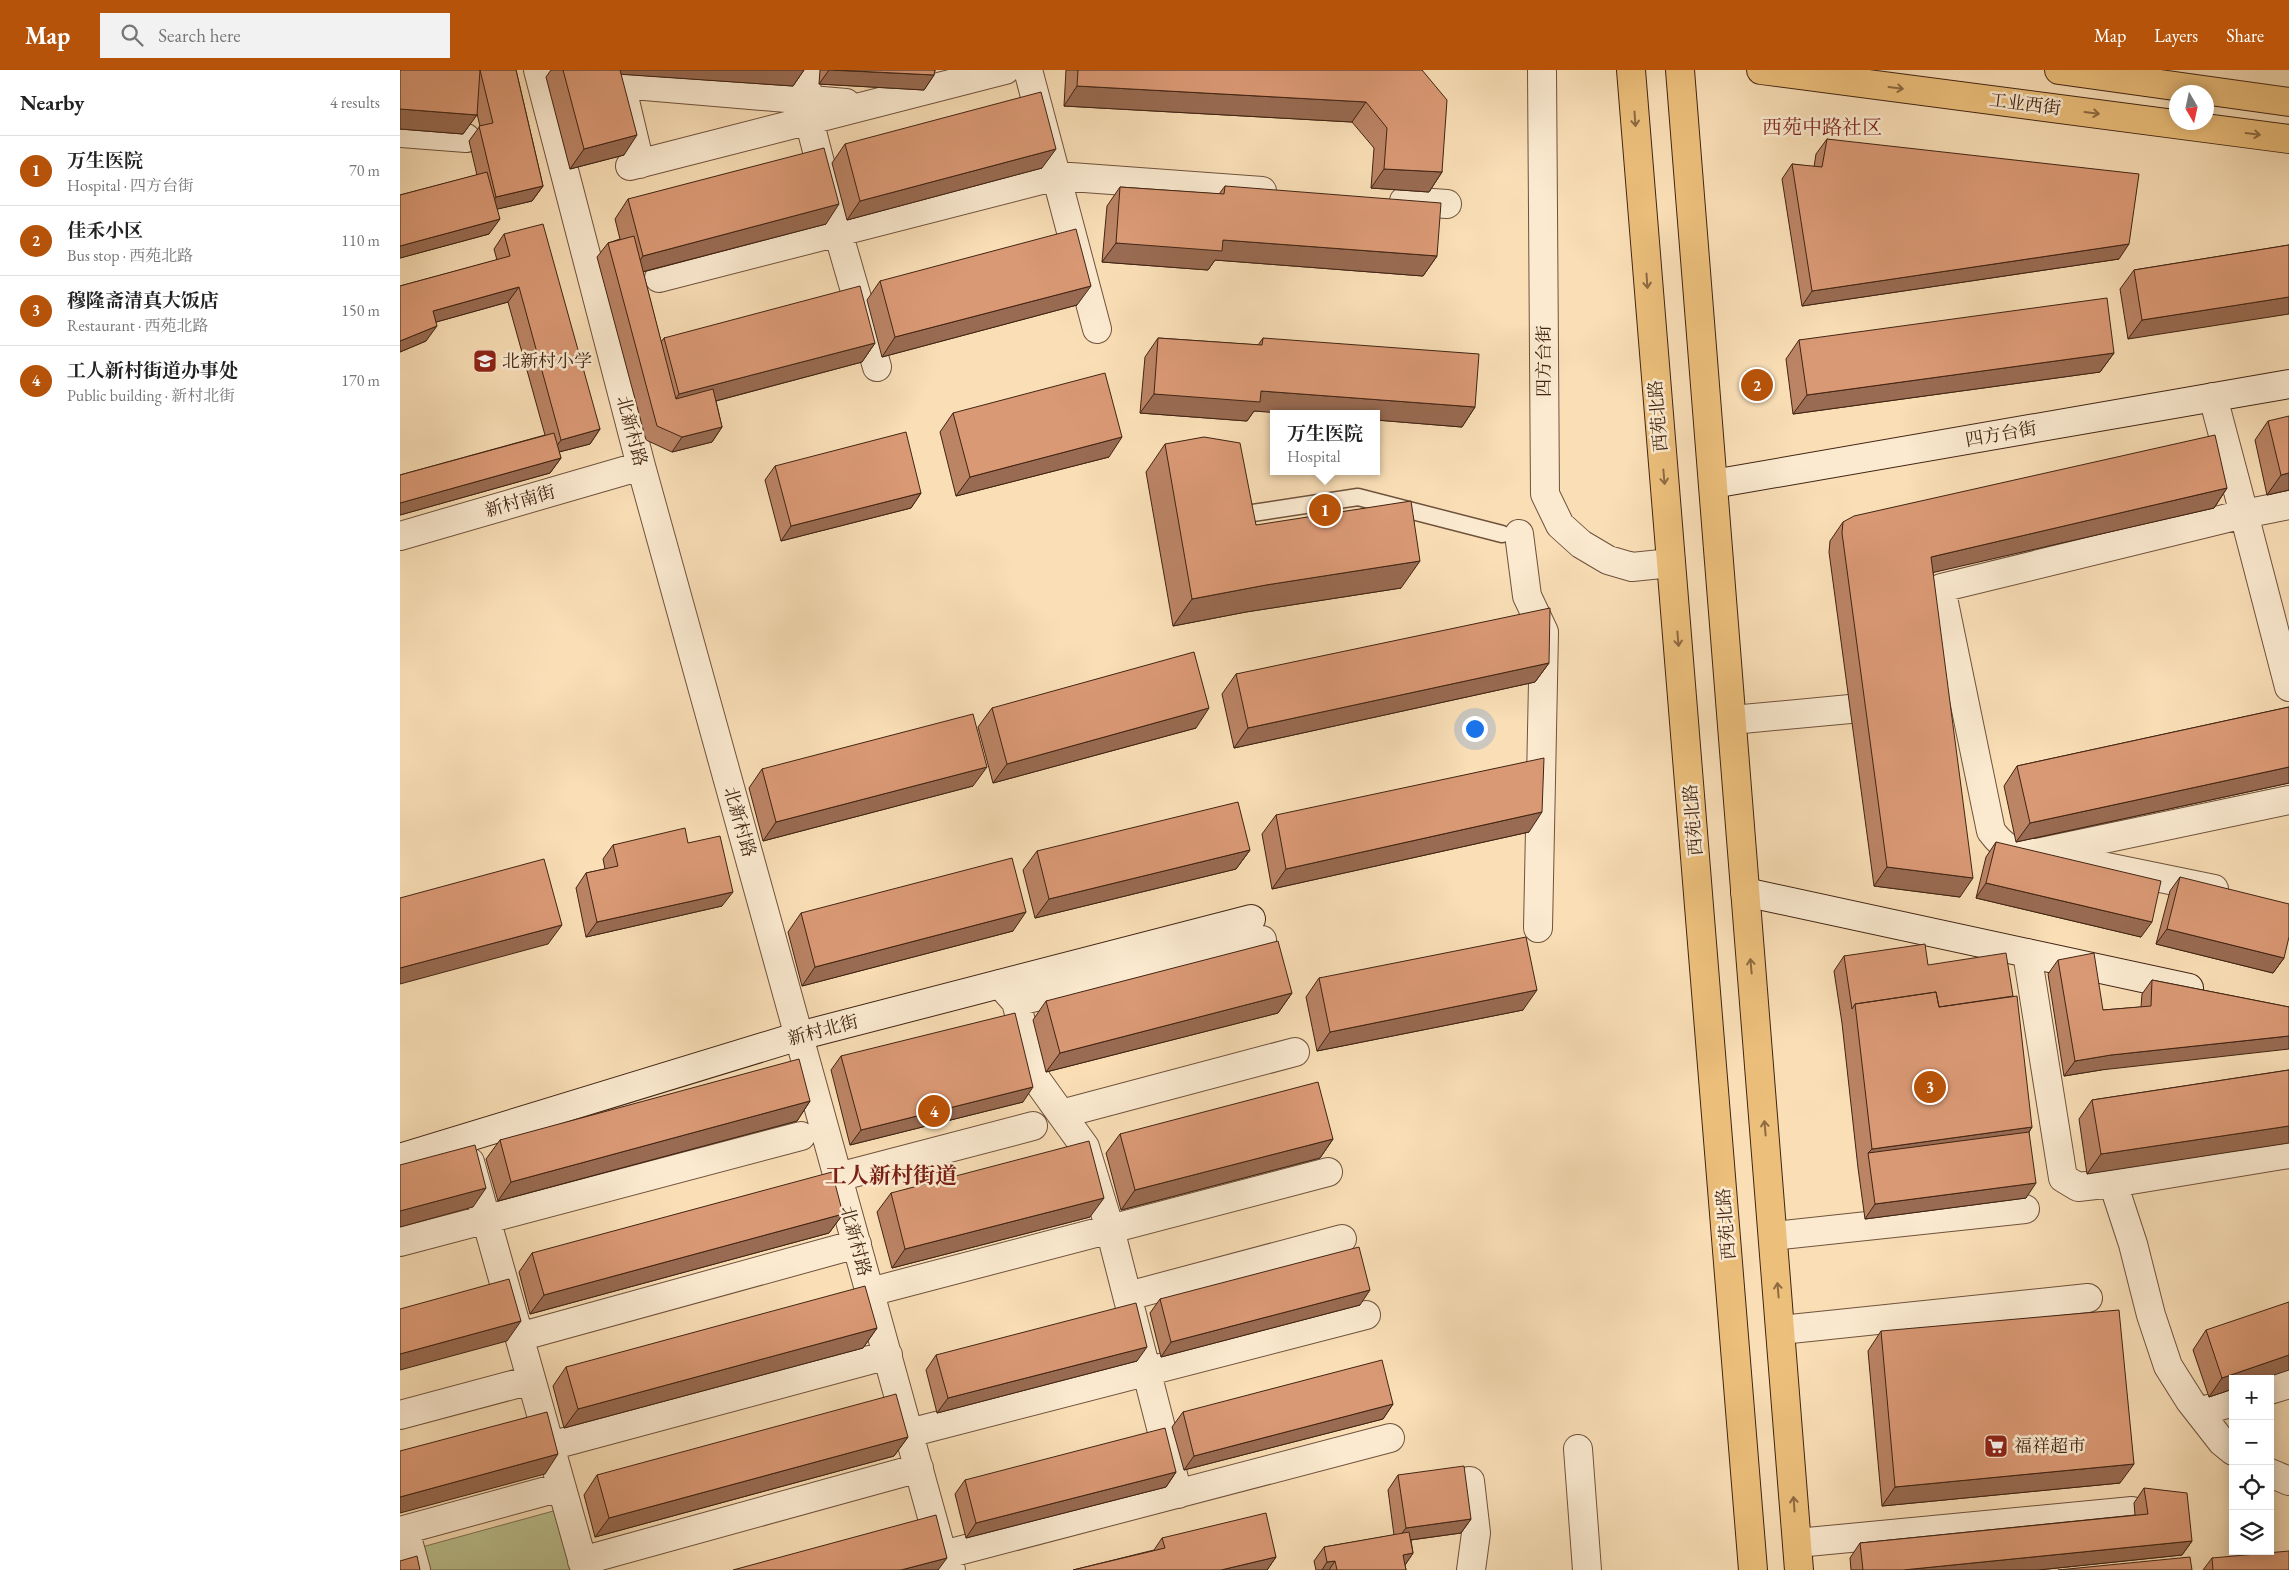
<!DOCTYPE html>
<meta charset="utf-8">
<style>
:root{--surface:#fff;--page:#f2f2f2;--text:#222;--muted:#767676;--line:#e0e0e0;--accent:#b45309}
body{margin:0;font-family:"EB Garamond","Noto Serif SC",serif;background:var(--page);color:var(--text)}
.controls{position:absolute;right:15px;bottom:15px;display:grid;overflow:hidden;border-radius:0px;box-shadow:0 2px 12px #0003}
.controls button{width:45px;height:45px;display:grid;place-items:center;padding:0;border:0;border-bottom:1px solid var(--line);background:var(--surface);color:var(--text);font:25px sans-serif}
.compass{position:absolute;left:1769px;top:15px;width:45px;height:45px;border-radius:50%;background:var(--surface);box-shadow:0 2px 12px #0003;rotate:171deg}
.you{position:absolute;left:1074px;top:658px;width:18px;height:18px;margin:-12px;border:4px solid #fff;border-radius:50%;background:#1a73e8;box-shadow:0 0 0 8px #1a73e833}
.badge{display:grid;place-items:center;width:32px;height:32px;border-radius:50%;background:var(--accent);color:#fff;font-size:16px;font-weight:700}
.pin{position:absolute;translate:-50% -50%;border:2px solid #fff;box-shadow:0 1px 5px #0006}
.popup{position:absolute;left:870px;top:340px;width:110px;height:65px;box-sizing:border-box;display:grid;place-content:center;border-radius:0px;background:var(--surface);filter:drop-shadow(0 1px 4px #0005);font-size:16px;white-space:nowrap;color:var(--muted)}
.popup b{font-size:19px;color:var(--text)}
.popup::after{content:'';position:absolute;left:50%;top:100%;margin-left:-10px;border:10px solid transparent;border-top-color:var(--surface)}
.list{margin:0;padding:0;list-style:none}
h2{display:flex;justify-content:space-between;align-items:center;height:65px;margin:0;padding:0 20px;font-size:21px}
h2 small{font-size:16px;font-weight:400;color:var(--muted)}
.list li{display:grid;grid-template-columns:32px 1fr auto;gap:15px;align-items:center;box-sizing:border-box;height:70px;padding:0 20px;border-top:1px solid var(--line)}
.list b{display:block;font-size:19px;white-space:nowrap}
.list p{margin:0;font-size:16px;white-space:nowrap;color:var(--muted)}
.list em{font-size:16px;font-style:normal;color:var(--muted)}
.icon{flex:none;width:28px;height:28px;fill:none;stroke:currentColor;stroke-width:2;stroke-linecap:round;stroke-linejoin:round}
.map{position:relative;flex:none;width:1889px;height:1500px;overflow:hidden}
header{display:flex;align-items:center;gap:30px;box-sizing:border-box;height:70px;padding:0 25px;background:var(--accent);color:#fff}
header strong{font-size:24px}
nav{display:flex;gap:28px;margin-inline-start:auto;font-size:18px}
.search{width:350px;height:45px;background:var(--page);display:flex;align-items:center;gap:12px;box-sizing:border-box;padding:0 18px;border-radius:0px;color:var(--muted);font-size:19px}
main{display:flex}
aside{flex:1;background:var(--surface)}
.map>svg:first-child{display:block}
.green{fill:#bbc290;stroke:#7e7352}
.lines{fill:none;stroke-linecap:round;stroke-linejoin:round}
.lane-casing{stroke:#6f523c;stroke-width:19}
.street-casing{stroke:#6f523c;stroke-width:30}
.secondary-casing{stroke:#412413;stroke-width:30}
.primary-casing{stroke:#412413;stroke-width:30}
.lane{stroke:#fbead0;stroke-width:16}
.street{stroke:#fbead0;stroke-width:28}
.secondary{stroke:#fbead0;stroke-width:28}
.primary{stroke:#ecbf7b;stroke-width:28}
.wall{fill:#bb8465;stroke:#412413}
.shaded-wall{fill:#996b52;stroke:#412413}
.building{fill:#da9975;stroke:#412413}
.oneway{stroke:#8e6a42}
.labels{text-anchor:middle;stroke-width:5;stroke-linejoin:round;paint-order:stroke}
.street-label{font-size:18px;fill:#412413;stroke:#fbead0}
.poi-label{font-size:18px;fill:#412413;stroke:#fbead0;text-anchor:start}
.quarter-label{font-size:20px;fill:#7a1f14;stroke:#fbead0}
.district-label{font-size:22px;font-weight:bold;fill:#7a1f14;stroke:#fbead0}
</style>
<header>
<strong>Map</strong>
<div class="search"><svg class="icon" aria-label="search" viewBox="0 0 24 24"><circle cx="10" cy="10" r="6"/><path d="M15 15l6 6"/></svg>Search here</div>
<nav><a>Map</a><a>Layers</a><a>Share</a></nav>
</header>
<main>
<aside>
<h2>Nearby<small>4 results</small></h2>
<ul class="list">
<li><span class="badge">1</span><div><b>万生医院</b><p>Hospital · 四方台街</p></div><em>70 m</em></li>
<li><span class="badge">2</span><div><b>佳禾小区</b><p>Bus stop · 西苑北路</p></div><em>110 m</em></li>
<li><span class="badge">3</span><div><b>穆隆斋清真大饭店</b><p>Restaurant · 西苑北路</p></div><em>150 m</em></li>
<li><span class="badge">4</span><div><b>工人新村街道办事处</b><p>Public building · 新村北街</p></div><em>170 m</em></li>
</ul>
</aside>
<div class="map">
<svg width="1889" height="1500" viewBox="0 0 1889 1500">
<rect width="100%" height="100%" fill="#f9deb6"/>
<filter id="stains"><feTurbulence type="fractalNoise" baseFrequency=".004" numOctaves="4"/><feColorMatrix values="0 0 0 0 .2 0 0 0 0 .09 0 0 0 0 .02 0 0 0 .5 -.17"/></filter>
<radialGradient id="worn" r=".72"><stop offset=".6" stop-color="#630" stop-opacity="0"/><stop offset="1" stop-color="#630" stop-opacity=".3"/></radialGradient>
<path class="green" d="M157,1440L174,1500H29L22,1477Z"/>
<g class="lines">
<g class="lane-casing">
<path id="lane" d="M846,444L958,427L1102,464"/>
</g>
<g class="street-casing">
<path id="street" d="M138,0L241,396L545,1494L551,1500
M628,0L697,259
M1142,0L1145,424L1160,455L1181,474L1208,490L1232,497L1271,493
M406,30L407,0
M409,50L438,162L477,297
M0,63L66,68
M240,94L221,14L446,33
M230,96L605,0
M1004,131L1047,134
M259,208L657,106L862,121
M1813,327L1844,444L1889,435
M1119,464L1127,526L1144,562L1138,858
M0,466L241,396
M1889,617L1844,444L1541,518L1591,761C1605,780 1613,782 1637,783L1889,730
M1332,650L1450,639
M1648,785L1814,819
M1627,883L1663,1108L1678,1117L1713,1113L1733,1174L1751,1245L1768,1296L1790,1331L1822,1372L1833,1381
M600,914L616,932L636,1009L685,1077L710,1159L778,1424
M616,932L862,870
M661,1044L895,982
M70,1092L185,1500
M438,1107L633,1056
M1713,1113L1889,1084
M1373,1166L1625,1139
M0,1172L401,1066
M470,1222L928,1102
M728,1226L942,1169
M1381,1260L1688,1228
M119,1267L457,1174
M1870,1320L1889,1314
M1799,1342L1833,1332
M0,1345L131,1310
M509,1363L966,1245
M150,1376L488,1285
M1178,1379L1187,1500
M1870,1403L1889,1411
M1070,1411L1076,1463L1071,1500
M5,1460L16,1500
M0,1461L161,1417
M1397,1473L1732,1441
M543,1485L990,1368
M182,1491L519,1398"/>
</g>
<g class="secondary-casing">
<path id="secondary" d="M1313,414L1889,314
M1345,822L1789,918
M0,1088L399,966L851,849"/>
</g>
<g class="primary-casing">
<path id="primary" d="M1231,0L1353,1500
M1280,0L1399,1500
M1361,0L1889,69
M1659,0L1889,32"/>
</g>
<use href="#lane" class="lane"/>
<use href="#street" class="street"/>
<use href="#secondary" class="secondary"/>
<use href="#primary" class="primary"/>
</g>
<path class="wall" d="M0,0H116L143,116L132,131L97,139L89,164L0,188V125L77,105L69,71L80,56L77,44L63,64L0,59Z
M151,0H404L393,16L221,4L224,85L170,99L146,7Z
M420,0H535L534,5L524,20L419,14Z
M666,0H1022L1042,102L1029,122L971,118L974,78L952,52L664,36Z
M1427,69L1719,189L1402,236L1382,109L1392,94L1414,97L1416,84Z
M445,74L642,98L447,150L432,93Z
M825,116L1037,186L1023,206L815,190L808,200L702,192L707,136L720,117L819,124Z
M228,129L426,154L243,202L261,272L264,268L475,273L462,292L316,331L322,357L312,372L272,382L246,370L197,187L208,173L220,169L215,149Z
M104,164L200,359L190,374L159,382L161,388L150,403L0,445V405L145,365L108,232L36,252L26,271L0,282V216L97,190L94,179Z
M1889,175L1728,269L1720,219L1734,200Z
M480,211L677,235L482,287L467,230Z
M758,268L858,275L863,268L1075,337L1062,357L976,350V344L854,341L847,351L740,343L745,287Z
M1399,270L1714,283L1700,302L1393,344L1386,289Z
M553,343L709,387L556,426L540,362Z
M1868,351L1889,420L1867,425L1855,370Z
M765,374L856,455L1001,518L846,542L773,556L746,402Z
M375,396L521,423L511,438L381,471L365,410Z
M1827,418L1814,438L1533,502L1560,827L1474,816L1429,482L1430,471L1443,452Z
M1149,593L1135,612L834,678L822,624L836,604Z
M1889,637V713L1616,772L1604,716L1617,696Z
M592,638L796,658L593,713L578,657Z
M362,699L573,716L363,771L349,718Z
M876,745L1129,762L872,819L862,764Z
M1596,772L1741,867L1576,828L1586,787Z
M288,773L322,836L186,867L176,818L186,803L205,799L203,789L213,775Z
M850,780L836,799L635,848L623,800L637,781Z
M1780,807L1884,888L1873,903L1756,874L1770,821Z
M401,843L613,861L402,916L388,862Z
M1444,886L1528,895L1632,1057L1629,1062L1626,1128L1465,1149L1458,1098L1442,953L1434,901Z
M1658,890L1703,940L1741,937L1742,924L1752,910L1889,937L1701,1000L1664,1006L1648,904Z
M919,908L1123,940L917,981L906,927Z
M892,923L878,943L646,1002L633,950L646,931Z
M441,986L623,1032L450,1075L431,1000Z
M1889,1000L1687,1104L1679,1049L1692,1030Z
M410,1031L397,1051L98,1131L86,1089L100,1070Z
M720,1064L933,1069L920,1088L721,1140L706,1083Z
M491,1123L690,1147L492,1198L477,1142Z
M443,1144L429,1163L130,1244L119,1202L132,1183Z
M760,1229L960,1235L761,1287L750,1243Z
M477,1258L463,1278L164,1358L153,1316L166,1297Z
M1806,1260L1833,1309V1319L1809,1327L1793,1280Z
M1481,1261L1720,1413L1482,1436L1468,1281Z
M536,1285L737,1291L537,1343L526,1300Z
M993,1334L983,1349L784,1400L772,1357L783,1342Z
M508,1367L494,1386L195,1467L184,1425L197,1405Z
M776,1402L766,1417L566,1468L555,1424L565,1410Z
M998,1405L1071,1449L1061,1463L1011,1470L1013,1483L1005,1495L1006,1500H916L914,1491L924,1477L994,1465L988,1420Z
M1744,1418L1792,1471L1782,1485L1638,1500H1451L1450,1488L1460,1473L1735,1445L1734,1433Z
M762,1468L876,1487L867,1500H673L754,1480Z
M1812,1488L1889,1500H1803Z"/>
<path class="shaded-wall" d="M204,0H404L393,16L202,3Z
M429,0L534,5L524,20L419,14Z
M677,16L966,32L952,52L664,36Z
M0,39L77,45L63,64L0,59Z
M237,65L224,85L170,99L184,79Z
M656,79L642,98L447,150L460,131Z
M984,99L1042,102L1029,122L971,118Z
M143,116L132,131L85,142L96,127Z
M439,134L426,154L230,205L243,186Z
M100,149L89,164L0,188V176Z
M823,170L1037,186L1023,206L815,190L808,200L702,192L716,173Z
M1729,174L1719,189L1402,236L1412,221Z
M691,216L677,235L482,287L495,267Z
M119,217L108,232L22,256L33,241Z
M1889,227V244L1728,269L1742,250Z
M37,256L26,271L0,282V271Z
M475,273L462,292L266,344L279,324Z
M1714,283L1700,302L1393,344L1407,325Z
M861,321L1075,337L1062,357L976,350V344H890L854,341L847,351L740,343L754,324Z
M322,357L312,372L272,382L282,367Z
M200,359L190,374L151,384L161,370Z
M722,367L709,387L556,426L570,407Z
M161,388L150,403L0,445V433Z
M1889,403V420L1867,425L1881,405Z
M1827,418L1814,438L1518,506L1531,487Z
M521,423L511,438L381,471L391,456Z
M1020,491L1001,518L846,542L773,556L792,529L866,515Z
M1149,593L1135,612L834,678L848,658Z
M809,638L796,658L593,713L607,694Z
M587,697L573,716L363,771L376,752Z
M1889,697V713L1616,772L1630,753Z
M1142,742L1129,762L872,819L886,799Z
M850,780L836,799L635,848L649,829Z
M1487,797L1573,808L1560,827L1474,816Z
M1586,813L1752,852L1741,867L1576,828Z
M333,822L322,836L186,867L197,852Z
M626,842L613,861L402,916L415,897Z
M162,855L148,874L0,914V898Z
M1767,859L1884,888L1873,903L1756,874Z
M1137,920L1123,940L917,981L930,962Z
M892,923L878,943L646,1002L660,983Z
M1889,966V979L1701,1000L1664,1006L1675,991L1711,985Z
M633,1017L623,1032L450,1075L461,1060Z
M410,1031L397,1051L98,1131L111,1112Z
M1889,1056V1073L1687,1104L1701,1084Z
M1632,1057L1619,1077L1468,1083L1472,1079Z
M933,1069L920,1088L721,1140L735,1120Z
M1636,1113L1626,1128L1465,1149L1475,1134Z
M86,1118L73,1137L0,1157V1141Z
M704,1128L690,1147L492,1198L505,1179Z
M443,1144L429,1163L130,1244L144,1225Z
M970,1220L960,1235L761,1287L771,1272Z
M121,1251L107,1271L0,1300V1284Z
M477,1258L463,1278L164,1358L178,1339Z
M747,1277L737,1291L537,1343L548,1328Z
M1889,1285V1300L1862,1309H1833V1319L1809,1327L1822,1308Z
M993,1334L983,1349L784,1400L794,1386Z
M508,1367L494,1386L195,1467L209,1448Z
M158,1384L145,1404L0,1443V1427Z
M1734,1394L1720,1413L1482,1436L1495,1417Z
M776,1402L766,1417L566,1468L576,1453Z
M1071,1449L1061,1463L995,1472L1006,1458Z
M1792,1471L1782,1485L1638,1500H1503Z
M1013,1483L1003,1498V1485Z
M876,1487L867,1500H821Z
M547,1488L538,1500H501Z
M935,1491L929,1500H922L927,1492Z"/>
<path class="building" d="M0,0H80L77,45L0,39Z
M80,0H116L143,116L96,127L79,56L93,53Z
M163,0H220L237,65L184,79Z
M435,0H535L534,5Z
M678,0H1022L1047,30L1042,102L984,99L987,58L966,32L677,16Z
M641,22L656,79L460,131L445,74Z
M1427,69L1739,104L1729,174L1412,221L1392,94L1422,97Z
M424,78L439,134L243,186L228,129Z
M87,102L100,149L0,176V125Z
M825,116L1041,133L1037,186L823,170L822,181L716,173L720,117L824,124Z
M143,154L200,359L161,370L119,217L33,241L37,256L0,271V216L110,186L104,164Z
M676,159L691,216L495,267L480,211Z
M234,166L276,329L313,319L322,357L282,367L257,356L208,173Z
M1889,175V227L1742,250L1734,200Z
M460,216L475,273L279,324L264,268Z
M1707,228L1714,283L1407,325L1399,270Z
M758,268L862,275L863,268L1079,284L1075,337L861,321L860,332L754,324Z
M705,303L722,367L570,407L553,343Z
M1889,346V403L1881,405L1868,351Z
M506,362L521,423L391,456L375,396Z
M154,363L161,388L0,433V405Z
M1815,365L1827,418L1531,487L1573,808L1487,797L1442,463L1443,452L1454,446Z
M804,367L840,373L856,455L1011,431L1020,491L866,515L792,529L765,374Z
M1150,538L1149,593L848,658L836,604Z
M794,582L809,638L607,694L592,638Z
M1889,637V697L1630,753L1617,696Z
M573,644L587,697L376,752L362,699Z
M1144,688L1142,742L886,799L876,745Z
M838,732L850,780L649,829L637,781Z
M285,758L288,773L320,766L333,822L197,852L186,803L218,796L213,775Z
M1596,772L1761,811L1752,852L1586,813Z
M612,788L626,842L415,897L401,843Z
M144,789L162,855L0,898V828Z
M1780,807L1889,834V867L1884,888L1767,859Z
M1126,867L1137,920L930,962L919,908Z
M878,871L892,923L660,983L646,931Z
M1525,874L1528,895L1606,883L1613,926L1539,937L1536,922L1455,934L1452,939L1444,886Z
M1694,883L1703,940L1751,936L1752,910L1889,937V966L1711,985L1675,991L1658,890Z
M1536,922L1539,937L1617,926L1632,1057L1472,1079L1455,934Z
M615,943L633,1017L461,1060L441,986Z
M399,989L410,1031L111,1112L100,1070Z
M1889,1000V1056L1701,1084L1692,1030Z
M918,1012L933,1069L735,1120L720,1064Z
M1629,1062L1636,1113L1475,1134L1468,1083Z
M689,1071L704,1128L505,1179L491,1123Z
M75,1075L86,1118L0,1141V1095Z
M432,1102L443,1144L144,1225L132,1183Z
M959,1177L970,1220L771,1272L760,1229Z
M109,1209L121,1251L0,1284V1239Z
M465,1216L477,1258L178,1339L166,1297Z
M1889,1232V1285L1822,1308L1806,1260Z
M736,1233L747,1277L548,1328L536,1285Z
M1719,1240L1734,1394L1495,1417L1481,1261Z
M982,1290L993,1334L794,1386L783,1342Z
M496,1324L508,1367L209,1448L197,1405Z
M147,1342L158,1384L0,1427V1381Z
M765,1358L776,1402L576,1453L565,1410Z
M1064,1396L1071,1449L1006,1458L998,1405Z
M1744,1418L1787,1423L1792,1471L1503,1500H1463L1460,1473L1748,1444Z
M866,1443L876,1487L821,1500H673L765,1478L762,1468Z
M536,1445L547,1488L501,1500H333Z
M1009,1462L1013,1483L1003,1485L1006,1500H937L935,1491L927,1492L924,1477Z
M1889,1481V1500H1813L1812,1488Z
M17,1486L20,1500H0V1491Z
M1790,1487L1792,1500H1658Z"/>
<defs><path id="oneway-shaft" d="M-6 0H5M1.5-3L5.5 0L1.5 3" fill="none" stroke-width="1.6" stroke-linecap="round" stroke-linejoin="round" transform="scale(1.25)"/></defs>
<g class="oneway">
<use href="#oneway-shaft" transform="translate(1496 18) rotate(7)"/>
<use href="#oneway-shaft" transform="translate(1692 43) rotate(7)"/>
<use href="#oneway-shaft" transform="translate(1235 49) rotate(86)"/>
<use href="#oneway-shaft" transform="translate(1853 64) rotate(7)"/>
<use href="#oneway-shaft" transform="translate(1247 211) rotate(86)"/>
<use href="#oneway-shaft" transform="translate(1264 407) rotate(85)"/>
<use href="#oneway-shaft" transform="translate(1278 569) rotate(85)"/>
<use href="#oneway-shaft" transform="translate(1351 896) rotate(-95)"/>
<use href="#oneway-shaft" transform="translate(1365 1058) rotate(-95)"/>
<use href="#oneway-shaft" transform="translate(1378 1220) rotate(-95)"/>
<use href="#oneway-shaft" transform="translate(1394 1434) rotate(-94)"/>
</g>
<defs>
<g id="school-square" transform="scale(1.25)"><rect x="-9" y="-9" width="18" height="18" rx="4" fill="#8f2418" stroke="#fbead0"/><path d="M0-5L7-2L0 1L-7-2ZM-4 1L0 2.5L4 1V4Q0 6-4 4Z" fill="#fff"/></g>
<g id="supermarket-square" transform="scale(1.25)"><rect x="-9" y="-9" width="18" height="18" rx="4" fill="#8f2418" stroke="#fbead0"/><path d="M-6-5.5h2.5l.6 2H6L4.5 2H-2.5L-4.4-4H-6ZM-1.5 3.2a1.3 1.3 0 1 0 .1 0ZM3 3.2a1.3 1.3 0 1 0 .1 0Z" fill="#fff"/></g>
</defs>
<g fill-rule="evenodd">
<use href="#school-square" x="85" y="291"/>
<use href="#supermarket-square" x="1596" y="1376"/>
</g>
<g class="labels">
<g class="street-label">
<text transform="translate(1625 34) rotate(7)" y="6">工业西街</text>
<text transform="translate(1144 291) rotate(-90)" y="6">四方台街</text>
<text transform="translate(1258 346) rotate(-95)" y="6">西苑北路</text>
<text transform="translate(232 361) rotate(75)" y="6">北新村路</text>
<text transform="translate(1601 364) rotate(-10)" y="6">四方台街</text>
<text transform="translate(120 431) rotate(-16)" y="6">新村南街</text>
<text transform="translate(1293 750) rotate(-95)" y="6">西苑北路</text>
<text transform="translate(340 752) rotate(74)" y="6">北新村路</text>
<text transform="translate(423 960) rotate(-15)" y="6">新村北街</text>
<text transform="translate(1326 1154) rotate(-95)" y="6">西苑北路</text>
<text transform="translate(456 1171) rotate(75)" y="6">北新村路</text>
</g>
<g class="poi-label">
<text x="102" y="297">北新村小学</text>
<text x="1614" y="1382">福祥超市</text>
</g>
<g class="quarter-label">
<text x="1422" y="64">西苑中路社区</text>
</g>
<g class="district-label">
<text x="491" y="1113">工人新村街道</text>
</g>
</g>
<rect width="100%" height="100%" filter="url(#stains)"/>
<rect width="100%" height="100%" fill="url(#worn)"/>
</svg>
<div class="controls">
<button>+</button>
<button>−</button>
<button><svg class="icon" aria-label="locate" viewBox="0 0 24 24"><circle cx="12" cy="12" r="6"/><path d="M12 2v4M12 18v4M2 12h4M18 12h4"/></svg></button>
<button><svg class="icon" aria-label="layers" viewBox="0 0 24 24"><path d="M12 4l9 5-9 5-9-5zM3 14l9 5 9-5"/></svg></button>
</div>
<svg class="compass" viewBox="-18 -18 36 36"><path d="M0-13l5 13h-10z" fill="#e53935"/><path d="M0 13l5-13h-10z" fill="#767676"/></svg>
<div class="you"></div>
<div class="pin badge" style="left:925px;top:440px">1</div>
<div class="popup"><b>万生医院</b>Hospital</div>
<div class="pin badge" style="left:1357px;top:315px">2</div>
<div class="pin badge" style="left:1530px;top:1017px">3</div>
<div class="pin badge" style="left:534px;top:1041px">4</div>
</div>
</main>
